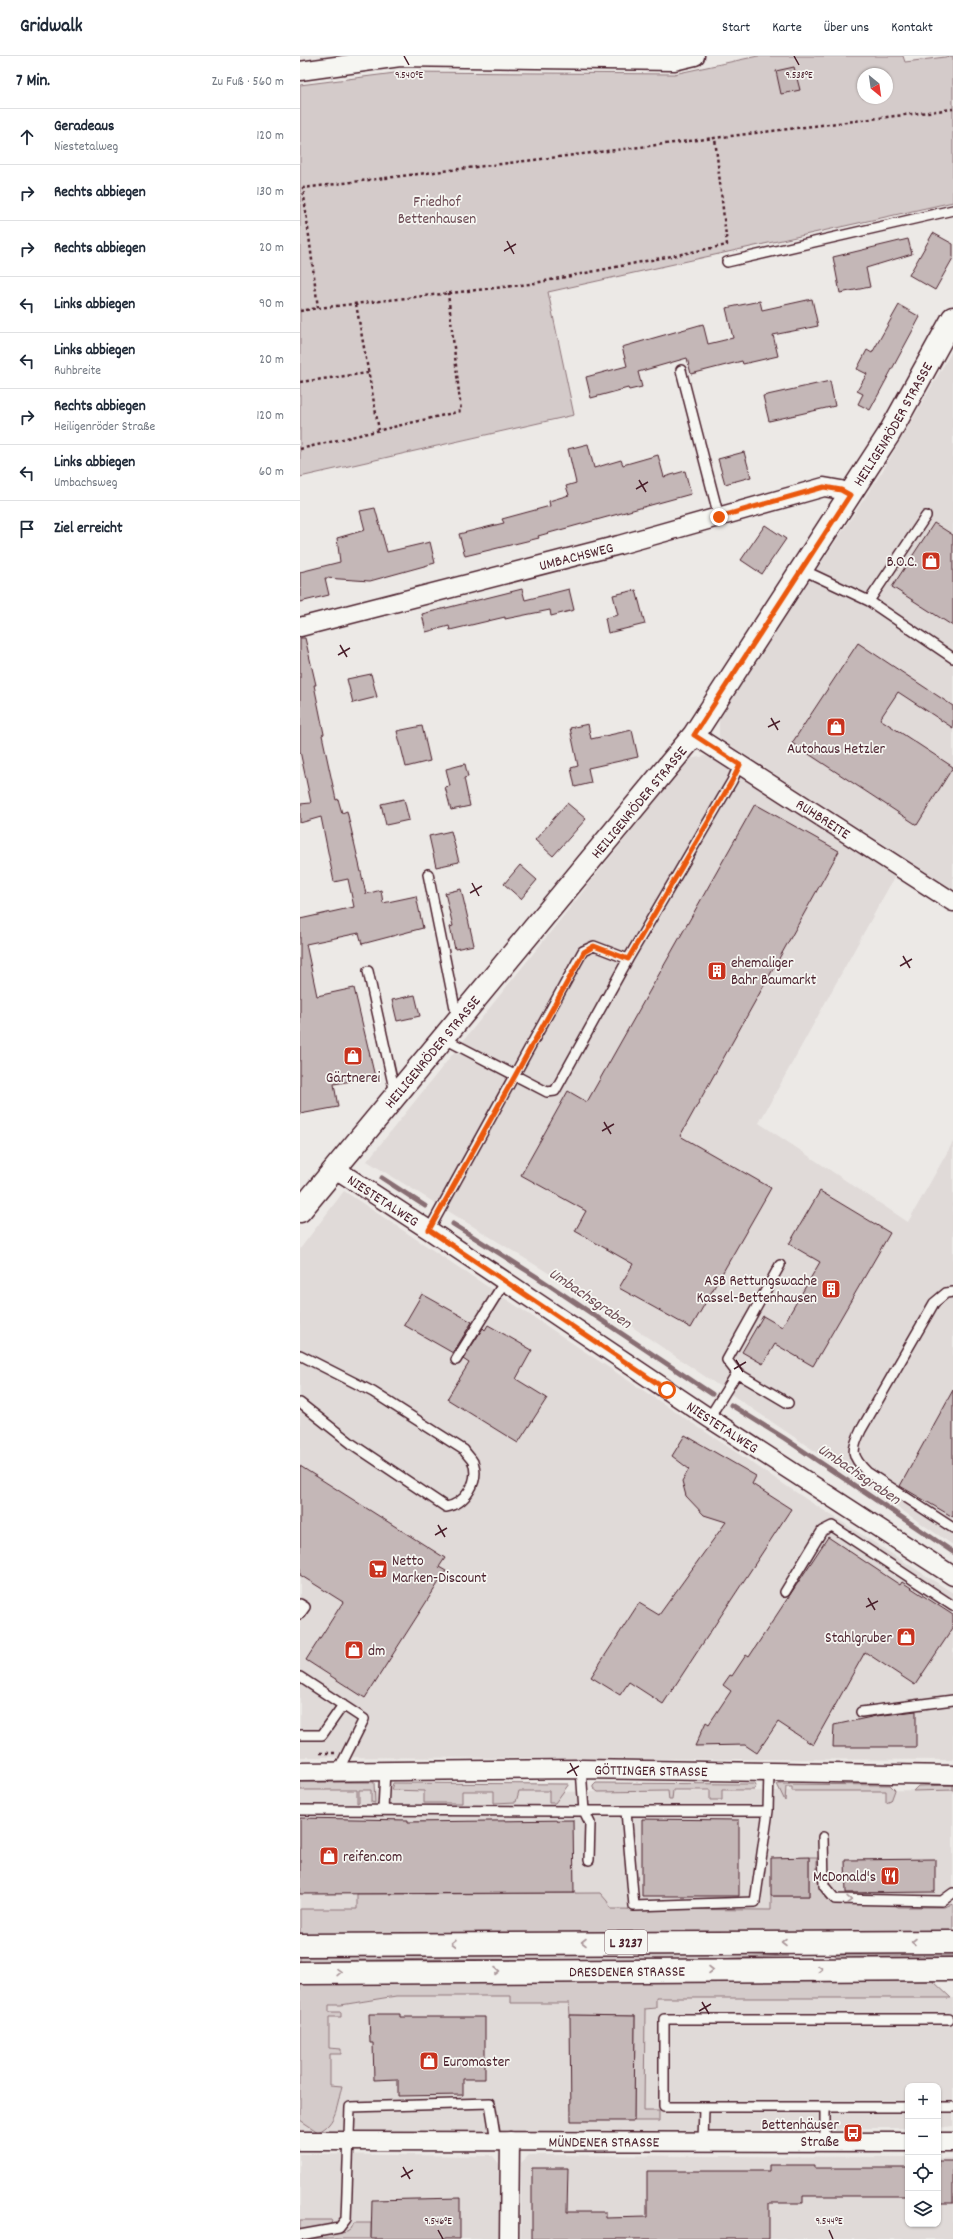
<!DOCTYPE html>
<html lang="de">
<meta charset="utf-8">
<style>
:root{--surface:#fff;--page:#f2f2f3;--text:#1f2937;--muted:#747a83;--line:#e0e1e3}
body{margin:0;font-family:Dekko,sans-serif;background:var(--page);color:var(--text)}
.controls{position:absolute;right:12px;bottom:12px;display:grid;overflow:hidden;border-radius:8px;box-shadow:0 1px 3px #0004}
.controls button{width:36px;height:36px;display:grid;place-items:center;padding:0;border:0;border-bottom:1px solid var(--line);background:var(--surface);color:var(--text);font:20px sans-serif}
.compass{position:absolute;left:557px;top:12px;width:36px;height:36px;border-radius:50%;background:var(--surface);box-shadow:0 1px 3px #0004;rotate:151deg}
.stop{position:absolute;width:12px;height:12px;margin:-9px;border:3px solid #ea580c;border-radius:50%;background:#fff}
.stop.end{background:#ea580c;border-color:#fff;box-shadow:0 1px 4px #0008}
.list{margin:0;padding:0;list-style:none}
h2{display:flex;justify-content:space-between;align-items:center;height:52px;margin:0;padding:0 16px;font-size:17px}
h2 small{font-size:13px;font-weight:400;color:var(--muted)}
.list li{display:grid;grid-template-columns:26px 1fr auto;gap:12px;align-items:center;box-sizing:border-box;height:56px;padding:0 16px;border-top:1px solid var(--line)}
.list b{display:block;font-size:15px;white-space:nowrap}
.list p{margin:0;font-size:13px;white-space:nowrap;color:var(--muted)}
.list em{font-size:13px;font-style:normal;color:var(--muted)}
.icon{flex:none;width:22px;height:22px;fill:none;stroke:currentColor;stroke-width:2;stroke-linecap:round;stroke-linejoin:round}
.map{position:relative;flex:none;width:653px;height:2183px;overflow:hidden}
header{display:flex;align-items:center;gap:24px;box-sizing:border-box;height:56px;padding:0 20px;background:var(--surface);border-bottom:1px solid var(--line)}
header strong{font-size:19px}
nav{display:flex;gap:22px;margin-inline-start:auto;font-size:14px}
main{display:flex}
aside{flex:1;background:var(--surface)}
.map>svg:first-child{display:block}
.built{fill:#e0dad8}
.green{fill:#d4cbca;stroke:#8f757a;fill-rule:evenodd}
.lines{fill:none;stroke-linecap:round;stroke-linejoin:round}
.stream{stroke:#886e73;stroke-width:5}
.building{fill:#c4b7b7;stroke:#4a1f2b}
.lane-casing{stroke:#4a1f2b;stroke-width:12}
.street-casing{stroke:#4a1f2b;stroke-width:21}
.secondary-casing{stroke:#4a1f2b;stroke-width:25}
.primary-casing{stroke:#4a1f2b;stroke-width:25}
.path{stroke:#4a1f2b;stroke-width:2.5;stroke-dasharray:3 3;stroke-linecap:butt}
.lane{stroke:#f6f6f2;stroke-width:9}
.street{stroke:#f6f6f2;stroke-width:18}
.secondary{stroke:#f6f6f2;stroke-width:22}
.primary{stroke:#f6f6f2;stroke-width:22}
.oneway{stroke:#a99598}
.route{stroke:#ea580c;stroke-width:5}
.ticks{fill:none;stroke:#4a1f2b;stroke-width:1.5}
.labels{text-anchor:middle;stroke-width:3.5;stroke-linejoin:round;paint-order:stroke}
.shield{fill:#f6f6f2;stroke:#7e6067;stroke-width:1}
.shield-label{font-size:14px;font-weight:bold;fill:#4a1f2b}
.park-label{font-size:15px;fill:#6c4a53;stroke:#f6f6f2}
.street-label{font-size:15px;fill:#4a1f2b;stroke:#f6f6f2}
.poi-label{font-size:15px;fill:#4a1f2b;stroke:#f6f6f2;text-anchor:end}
.water-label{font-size:16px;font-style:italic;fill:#6e4d55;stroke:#f6f6f2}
.ticks-label{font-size:10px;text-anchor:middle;fill:#4a1f2b;stroke:#f6f6f2;stroke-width:3.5;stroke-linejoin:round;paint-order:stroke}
</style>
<header>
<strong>Gridwalk</strong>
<nav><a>Start</a><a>Karte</a><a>Über uns</a><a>Kontakt</a></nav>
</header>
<main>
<aside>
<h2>7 Min.<small>Zu Fuß · 560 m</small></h2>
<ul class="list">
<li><svg class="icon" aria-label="ahead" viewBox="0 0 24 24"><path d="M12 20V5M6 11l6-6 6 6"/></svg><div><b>Geradeaus</b><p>Niestetalweg</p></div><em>120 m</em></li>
<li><svg class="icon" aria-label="right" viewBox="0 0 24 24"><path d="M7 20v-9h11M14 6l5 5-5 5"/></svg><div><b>Rechts abbiegen</b></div><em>130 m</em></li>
<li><svg class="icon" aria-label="right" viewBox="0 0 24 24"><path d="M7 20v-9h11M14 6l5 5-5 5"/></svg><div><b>Rechts abbiegen</b></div><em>20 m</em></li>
<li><svg class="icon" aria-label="left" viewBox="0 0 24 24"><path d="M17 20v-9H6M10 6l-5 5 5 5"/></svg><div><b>Links abbiegen</b></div><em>90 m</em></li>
<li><svg class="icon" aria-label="left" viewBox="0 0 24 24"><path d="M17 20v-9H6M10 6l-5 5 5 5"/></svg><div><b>Links abbiegen</b><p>Ruhbreite</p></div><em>20 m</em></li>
<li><svg class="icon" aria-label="right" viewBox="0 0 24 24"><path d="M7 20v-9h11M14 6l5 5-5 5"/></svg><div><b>Rechts abbiegen</b><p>Heiligenröder Straße</p></div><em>120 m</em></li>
<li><svg class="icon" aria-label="left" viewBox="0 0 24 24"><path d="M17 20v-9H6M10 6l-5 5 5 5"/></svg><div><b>Links abbiegen</b><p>Umbachsweg</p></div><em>60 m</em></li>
<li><svg class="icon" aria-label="arrive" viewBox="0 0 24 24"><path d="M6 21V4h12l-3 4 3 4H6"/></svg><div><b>Ziel erreicht</b></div></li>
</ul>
</aside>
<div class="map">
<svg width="653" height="2183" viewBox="0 0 653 2183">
<rect width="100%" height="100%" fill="#ece9e6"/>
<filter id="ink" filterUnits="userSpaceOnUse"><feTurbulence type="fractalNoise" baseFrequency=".025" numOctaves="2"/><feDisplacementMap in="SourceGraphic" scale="8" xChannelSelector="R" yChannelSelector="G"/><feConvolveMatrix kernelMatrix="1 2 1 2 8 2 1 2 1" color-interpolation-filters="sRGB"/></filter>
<g filter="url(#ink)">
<path class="built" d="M653,293V833L419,682V660L582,416Z
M405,700L422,707L595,820L459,1067L608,1166L653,1086V1489L297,1247L67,1105L389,703Z
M44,1135L506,1443L653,1537V1704L0,1701V1193Z
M0,1732L298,1736L653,1734V1868L0,1859Z
M96,1940H211L212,1947H269L356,1942H653V2070L638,2072V2030H608V2072H543L517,2078H0V1950L41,1949Z
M0,2098L193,2100L200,2109L199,2183H0Z
M229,2099L608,2101V2168H638V2102H653V2183H221V2107Z"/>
<path class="green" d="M458,0H603L605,6L653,0V146L248,236L274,359L0,421V29L103,16L374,18ZM563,18H587V42H563Z
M0,1726H74L75,1747L71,1746V1734H59V1746L57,1747V1734H0Z
M93,1727L269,1728L255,1747H249V1735H219L216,1746L194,1747V1735H162V1747H124V1735L91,1734Z
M296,1727L455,1728L456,1730L454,1734H422V1744H410V1734H373L372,1744H369L368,1735L298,1736L293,1732V1730Z
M477,1728L590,1729L595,1734L591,1745L586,1747V1735H492V1731H486L485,1745Z
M653,1729V1734L613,1735L618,1730Z
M115,1766H124V1838L300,1837L307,1845L311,1853L471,1854V1840H509V1801H517C517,1821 515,1838 535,1848H593L598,1851H644L653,1848V1876L0,1878V1853H57V1838H106L108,1786L114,1779Z
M653,1894V1900H535L536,1897Z
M441,1898L488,1900C326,1909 163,1899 0,1906V1901Z
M345,1925H633L651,1942H356V1952L345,1953L344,2055H359V2065H334L335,1960L270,1959L269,1947H211V1940H96L41,1949H29V1956H41V1961H29V1992L41,1993V1998H30V2029L42,2030C37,2048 37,2068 18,2076L0,2064V1928Z
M0,2164H31L32,2166L29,2169L0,2174Z
M54,2167H71V2183H3L47,2176L51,2173Z"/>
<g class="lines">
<path class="stream" d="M82,1122L125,1150
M153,1168L237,1221L412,1338
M431,1349L484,1382L653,1496"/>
</g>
<path class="building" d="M494,11L500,34L481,38L476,15Z
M633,177L653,188V202L635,234L609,219Z
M608,183L612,198L566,212L570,231L540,237L533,201Z
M512,243L518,270L473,279L478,300L443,308L442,305L391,318L387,302L338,316L342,331L329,334L328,332L291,342L286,321L327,310L322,291L403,268L408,288L433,282L426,252L460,245L462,254Z
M599,249L620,261L570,354L558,348L563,338L557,335L567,318L557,313L567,294L572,297Z
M530,325L535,350L469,365L463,340Z
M288,388L294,412L321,404L323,409L358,399L364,421L385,415L391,438L238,480L239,482L165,500L159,478L204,467L202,463L250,450L249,445L269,439L266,430L276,427L268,393Z
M444,396L451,421L425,428L418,403Z
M75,452L87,496L130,486L135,507L70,525L25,522L29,539L0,546V516L40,506L37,482L65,474L60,455Z
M634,467L653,479V570L592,531Z
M465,469L486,483L462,518L441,504Z
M222,533L225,544L269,533L274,554L251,560L250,554L205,563V561L150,574L149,570L126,576L122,558Z
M336,534L345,568L308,577L305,562L318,559L313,539Z
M0,582H5L16,629H14L24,678L22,679L36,744L38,743L42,757L47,755L66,838L81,834L83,847L116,840L123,872L62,888L59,877L6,888L17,940L54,932L75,1021L34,1028L38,1051L0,1058V863L54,851L48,823L34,826L21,761L0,767V748L11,747L0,695Z
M558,587L653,650V672L598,636L580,663L653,711L617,769L492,687Z
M71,618L77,641L53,647L47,623Z
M288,668L291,683L332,674L338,701L288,712L291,727L275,731L271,712L278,710L270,672Z
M122,670L130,705L106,711L97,675Z
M165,708L168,721L164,722L170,750L151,754L145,731L150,730L146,713Z
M104,743L109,764L86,769L81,748Z
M267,747L286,763L253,800L235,784Z
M455,748L539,795L380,1080L471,1132L391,1272L319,1232L333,1208L275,1175L286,1155L221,1119L268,1035L287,1046Z
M151,775L159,806L136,811L129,780Z
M220,809L237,824L221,843L204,828Z
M161,833L174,889L155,893L150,871L153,870L145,837Z
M115,939L120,960L97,965L92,944Z
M520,1135L590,1177L513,1310L475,1288L463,1308L442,1296L463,1260L482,1271L520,1206L489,1188Z
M122,1238L172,1266L153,1297L104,1269Z
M188,1269L232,1294L216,1323L247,1342L218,1387L147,1343L169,1307L163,1303L183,1272L185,1274Z
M653,1334V1461L600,1430Z
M385,1379L456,1420L452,1428L491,1453L363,1648L329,1626L320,1639L291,1621L339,1547L359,1559L426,1466L404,1459L386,1440L382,1425L389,1413L372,1400Z
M0,1410L145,1502L139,1511L146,1515L65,1642L6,1604L43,1546L0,1519Z
M528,1481L600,1529L602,1526L653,1559V1572L615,1629L565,1596L513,1689L478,1666L457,1697L445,1689L395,1690L406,1666L409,1668L431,1635L423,1629L430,1619L432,1620L446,1599L449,1601Z
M616,1655V1691H533L534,1669L576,1660Z
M0,1762L108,1764V1766L273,1764L274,1837L0,1838Z
M342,1763L439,1764V1840H342Z
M509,1801V1840H471V1802Z
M635,1803V1836L546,1837L545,1804Z
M69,1958H100V1961H185V2023H163V2039L98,2040V2023L74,2024L73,1987H70Z
M270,1959L335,1960L334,2065H271Z
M638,2105H653V2147H638Z
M469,2109H514V2112H608V2140H503V2147H469V2183H232V2112H268L267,2156H306V2162L347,2161V2115H469Z
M160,2142V2183H71L72,2144Z"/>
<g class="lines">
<g class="lane-casing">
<path id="lane" d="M427,206L653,154
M381,314L419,461
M501,513L569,545L653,602
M569,545L626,460
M128,818L157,962
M68,915L95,1037
M143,982L247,1036L255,1035L328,903
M129,1174L283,895L294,890L328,903L432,725L439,709
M653,1236L646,1237L634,1247L561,1374C551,1395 551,1400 567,1416L653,1472
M0,1299L73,1336L164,1394C166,1398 171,1402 173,1406C180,1426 165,1448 146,1451L52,1388L0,1347
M156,1304L205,1225
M437,1317L427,1304L480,1209
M409,1362L437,1317L488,1347
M485,1536L522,1475L532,1470L653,1550
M0,1548L5,1551L0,1558
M0,1621L64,1663L38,1715
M561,1656L653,1644
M0,1679H22L43,1649
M281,1713L284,1755H468
M0,1754L284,1755L290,1767L289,1804
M83,1754L85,1715
M326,1755L334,1850L455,1846L468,1755L469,1716
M523,1781L524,1830L535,1843L642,1845L653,1837
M525,2051V2086
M608,2051H364V1963H649
M638,2051H653
M403,2086L404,2052
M0,2179L39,2172L46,2163L50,2051L190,2047L196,2085"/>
</g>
<g class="street-casing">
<g id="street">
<path d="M0,15L100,1L374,5L395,0"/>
<path id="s1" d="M0,571L319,489L524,431L541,434L550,439"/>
<path id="s2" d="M394,679L653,846"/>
<path id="s3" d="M34,1112L129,1174L409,1362L653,1520"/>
<path id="s4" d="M0,1716L281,1713L653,1719"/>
<path id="s5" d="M0,2085L608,2086"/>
<path d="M638,2086H653"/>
<path d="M209,2183L210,2085"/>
</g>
</g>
<g class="secondary-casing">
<g id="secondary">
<path id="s6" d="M0,1155L394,679L589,378L653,262"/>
</g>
</g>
<g class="primary-casing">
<g id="primary">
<path d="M0,1889L653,1886"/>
<path id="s7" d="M0,1917L653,1913"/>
</g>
</g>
<path class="path" d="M56,248L79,374
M18,252L230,228L427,189L415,82
M0,255L18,252L3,132L653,53
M0,326L68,317
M0,393L161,355L148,237
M20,1697H35"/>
<use href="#lane" class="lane"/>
<use href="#street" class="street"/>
<use href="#secondary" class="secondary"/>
<use href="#primary" class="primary"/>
</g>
<defs><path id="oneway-chevron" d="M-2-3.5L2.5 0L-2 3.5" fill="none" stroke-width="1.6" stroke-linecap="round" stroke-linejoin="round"/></defs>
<g class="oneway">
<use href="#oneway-chevron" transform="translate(549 1844) rotate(1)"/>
<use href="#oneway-chevron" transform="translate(284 1886) rotate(180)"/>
<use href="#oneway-chevron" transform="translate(484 1886) rotate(180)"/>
<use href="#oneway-chevron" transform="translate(614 1886) rotate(180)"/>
<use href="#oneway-chevron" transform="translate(154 1887) rotate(180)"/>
<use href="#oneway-chevron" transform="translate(520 1913)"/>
<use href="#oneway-chevron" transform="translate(411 1914)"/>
<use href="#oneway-chevron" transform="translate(197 1915)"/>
<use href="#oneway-chevron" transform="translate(39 1916) rotate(-1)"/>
</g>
</g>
<g class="lines" filter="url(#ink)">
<path class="route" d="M367,1334L129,1174L284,896L294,890L328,903L432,725L440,709L394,679L550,439L541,434L524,431L419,461"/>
</g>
<path class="ticks" d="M104,0L109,9M494,0L499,9M207,185L214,198M204,195L216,188M339,424L346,436M336,433L348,426M40,589L47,601M38,599L50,592M471,662L478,674M468,671L480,665M172,827L179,840M170,837L182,830M603,900L610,912M600,910L612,903M304,1066L311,1078M302,1075L314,1068M436,1304L443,1316M434,1313L446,1306M138,1469L145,1481M135,1479L147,1472M568,1542L575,1554M566,1551L578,1545M270,1707L277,1720M267,1717L279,1710M402,1946L409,1958M399,1955L411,1948M103,2111L110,2123M101,2121L113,2114M138,2174L143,2183M529,2174L533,2183"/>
<defs>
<g id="shop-square" transform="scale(1)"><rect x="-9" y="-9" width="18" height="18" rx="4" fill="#c8321e" stroke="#f6f6f2"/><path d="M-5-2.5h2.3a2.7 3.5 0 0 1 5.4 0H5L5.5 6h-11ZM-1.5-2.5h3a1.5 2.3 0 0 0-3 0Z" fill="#fff"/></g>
<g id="building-square" transform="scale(1)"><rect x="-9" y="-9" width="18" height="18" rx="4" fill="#c8321e" stroke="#f6f6f2"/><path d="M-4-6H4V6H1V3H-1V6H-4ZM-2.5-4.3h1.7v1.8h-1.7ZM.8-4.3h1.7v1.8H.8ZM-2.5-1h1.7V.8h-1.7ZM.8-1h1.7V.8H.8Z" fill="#fff"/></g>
<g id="supermarket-square" transform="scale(1)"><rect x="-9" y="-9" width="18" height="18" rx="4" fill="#c8321e" stroke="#f6f6f2"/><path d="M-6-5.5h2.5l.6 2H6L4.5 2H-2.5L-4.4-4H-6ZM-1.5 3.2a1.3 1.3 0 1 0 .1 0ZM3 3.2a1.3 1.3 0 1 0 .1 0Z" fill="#fff"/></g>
<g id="restaurant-square" transform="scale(1)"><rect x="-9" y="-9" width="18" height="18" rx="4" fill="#c8321e" stroke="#f6f6f2"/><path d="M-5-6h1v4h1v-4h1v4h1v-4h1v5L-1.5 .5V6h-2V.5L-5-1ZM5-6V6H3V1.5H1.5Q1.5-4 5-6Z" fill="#fff"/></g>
<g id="bus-square" transform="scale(1)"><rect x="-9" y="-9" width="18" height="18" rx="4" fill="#c8321e" stroke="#f6f6f2"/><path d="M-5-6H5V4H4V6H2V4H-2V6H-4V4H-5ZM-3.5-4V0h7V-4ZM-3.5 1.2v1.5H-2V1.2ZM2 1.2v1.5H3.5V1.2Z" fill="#fff"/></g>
</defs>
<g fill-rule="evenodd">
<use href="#shop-square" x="631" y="505"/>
<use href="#shop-square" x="536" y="671"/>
<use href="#building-square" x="417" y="915"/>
<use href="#shop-square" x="53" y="1000"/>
<use href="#building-square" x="531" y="1233"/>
<use href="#supermarket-square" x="78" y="1513"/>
<use href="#shop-square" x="606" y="1581"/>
<use href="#shop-square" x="54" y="1594"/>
<use href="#shop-square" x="29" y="1800"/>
<use href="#restaurant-square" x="590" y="1820"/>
<use href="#shop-square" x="129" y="2005"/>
<use href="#bus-square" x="553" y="2077"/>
</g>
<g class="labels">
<rect class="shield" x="305" y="1874" width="42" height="24" rx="3"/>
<g class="shield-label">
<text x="326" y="1891">L 3237</text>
</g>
<g class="park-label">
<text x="137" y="150">Friedhof<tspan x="137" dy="17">Bettenhausen</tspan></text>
</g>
<g class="street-label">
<text dy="5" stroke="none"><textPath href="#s6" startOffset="987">HEILIGENRÖDER STRASSE</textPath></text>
<text dy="5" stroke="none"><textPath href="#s1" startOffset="285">UMBACHSWEG</textPath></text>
<text dy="5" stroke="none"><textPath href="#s6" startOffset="531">HEILIGENRÖDER STRASSE</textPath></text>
<text dy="5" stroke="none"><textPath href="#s2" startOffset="154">RUHBREITE</textPath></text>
<text dy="5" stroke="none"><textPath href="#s6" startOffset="207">HEILIGENRÖDER STRASSE</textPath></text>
<text dy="5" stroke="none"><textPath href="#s3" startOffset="59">NIESTETALWEG</textPath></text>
<text dy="5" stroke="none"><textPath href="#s3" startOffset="467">NIESTETALWEG</textPath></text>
<text dy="5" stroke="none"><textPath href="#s4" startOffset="351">GÖTTINGER STRASSE</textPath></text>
<text dy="5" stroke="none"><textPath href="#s7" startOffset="327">DRESDENER STRASSE</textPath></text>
<text dy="5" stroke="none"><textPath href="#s5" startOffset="304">MÜNDENER STRASSE</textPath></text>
</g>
<g class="poi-label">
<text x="617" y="510">B.O.C.</text>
<text x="536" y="697" text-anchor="middle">Autohaus Hetzler</text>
<text x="431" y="911" text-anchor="start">ehemaliger<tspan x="431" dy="17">Bahr Baumarkt</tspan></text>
<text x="53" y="1026" text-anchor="middle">Gärtnerei</text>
<text x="517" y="1229">ASB Rettungswache<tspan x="517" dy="17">Kassel-Bettenhausen</tspan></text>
<text x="92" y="1509" text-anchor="start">Netto<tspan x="92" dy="17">Marken-Discount</tspan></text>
<text x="592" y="1586">Stahlgruber</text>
<text x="68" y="1599" text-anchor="start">dm</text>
<text x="43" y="1805" text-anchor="start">reifen.com</text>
<text x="576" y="1825">McDonald's</text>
<text x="143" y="2010" text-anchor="start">Euromaster</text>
<text x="539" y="2073">Bettenhäuser<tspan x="539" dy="17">Straße</tspan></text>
</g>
<g class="water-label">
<text transform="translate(291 1241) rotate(34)" y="6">Umbachsgraben</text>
<text transform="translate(560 1417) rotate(34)" y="6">Umbachsgraben</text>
</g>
</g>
<g class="ticks-label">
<text x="109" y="22">9.540°E</text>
<text x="499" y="22">9.538°E</text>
<text x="138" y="2168">9.546°E</text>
<text x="529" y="2168">9.544°E</text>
</g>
</svg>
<div class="controls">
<button>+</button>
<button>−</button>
<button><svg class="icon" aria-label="locate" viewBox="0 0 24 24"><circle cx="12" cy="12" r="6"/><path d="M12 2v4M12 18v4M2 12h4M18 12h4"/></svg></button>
<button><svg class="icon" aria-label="layers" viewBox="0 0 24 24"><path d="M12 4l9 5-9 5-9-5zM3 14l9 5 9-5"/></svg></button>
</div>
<svg class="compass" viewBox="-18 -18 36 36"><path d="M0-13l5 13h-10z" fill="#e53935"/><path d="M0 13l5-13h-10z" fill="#747a83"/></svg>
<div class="stop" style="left:367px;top:1334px"></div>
<div class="stop end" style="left:419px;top:461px"></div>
</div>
</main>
